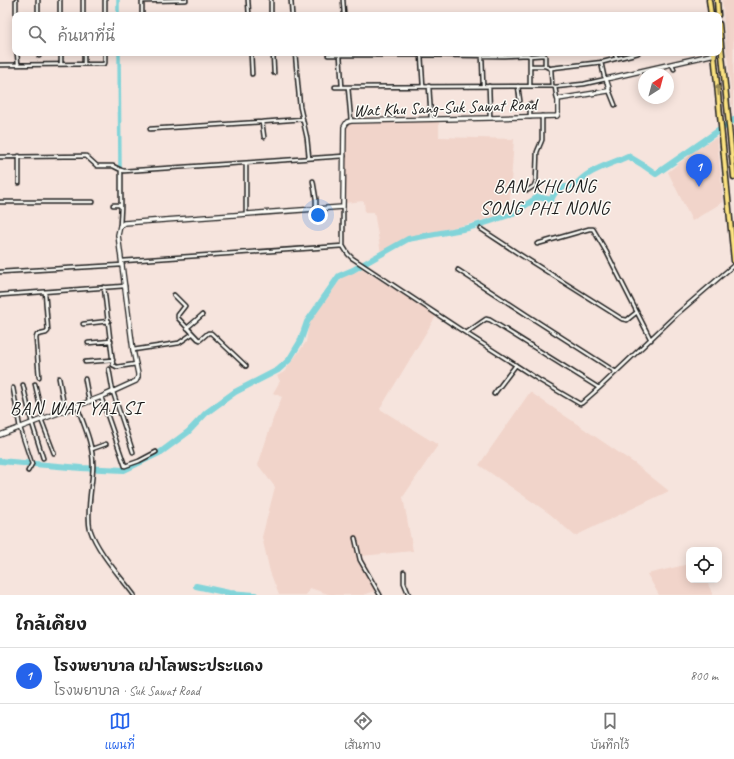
<!DOCTYPE html>
<html lang="th">
<meta charset="utf-8">
<style>
:root{--surface:#fff;--page:#f6f6f6;--text:#222;--muted:#767676;--line:#e0e0e0;--accent:#2563eb}
body{margin:0;font-family:Caveat,"Playpen Sans Thai",sans-serif;background:var(--page);color:var(--text)}
.controls{position:absolute;right:12px;bottom:12px;display:grid;overflow:hidden;border-radius:8px;box-shadow:0 2px 10px #0003}
.controls button{width:36px;height:36px;display:grid;place-items:center;padding:0;border:0;border-bottom:1px solid var(--line);background:var(--surface);color:var(--text);font:20px sans-serif}
.compass{position:absolute;left:638px;top:68px;width:36px;height:36px;border-radius:50%;background:var(--surface);box-shadow:0 2px 10px #0003;rotate:36deg}
.you{position:absolute;left:318px;top:215px;width:14px;height:14px;margin:-10px;border:3px solid #fff;border-radius:50%;background:#1a73e8;box-shadow:0 0 0 6px #1a73e833}
.badge{display:grid;place-items:center;width:26px;height:26px;border-radius:50%;background:var(--accent);color:#fff;font-size:13px;font-weight:700}
.pin{position:absolute;translate:-50% -33px;filter:drop-shadow(0 1px 2px #0008)}
.pin::after{content:'';position:absolute;top:21px;width:14px;height:12px;background:inherit;clip-path:polygon(0 0,100% 0,50% 100%)}
.list{margin:0;padding:0;list-style:none}
h2{display:flex;justify-content:space-between;align-items:center;height:52px;margin:0;padding:0 16px;font-size:17px}
h2 small{font-size:13px;font-weight:400;color:var(--muted)}
.list li{display:grid;grid-template-columns:26px 1fr auto;gap:12px;align-items:center;box-sizing:border-box;height:56px;padding:0 16px;border-top:1px solid var(--line)}
.list b{display:block;font-size:15px;white-space:nowrap}
.list p{margin:0;font-size:13px;white-space:nowrap;color:var(--muted)}
.list em{font-size:13px;font-style:normal;color:var(--muted)}
.icon{flex:none;width:22px;height:22px;fill:none;stroke:currentColor;stroke-width:2;stroke-linecap:round;stroke-linejoin:round}
.map{position:relative;flex:none;width:734px;height:595px;overflow:hidden}
.search{position:absolute;background:var(--surface);box-shadow:0 2px 10px #0003;left:12px;right:12px;top:12px;height:44px;display:flex;align-items:center;gap:10px;box-sizing:border-box;padding:0 14px;border-radius:8px;color:var(--muted);font-size:15px}
.sheet{height:108px;background:var(--surface)}
nav{display:flex;justify-content:space-around;align-items:center;box-sizing:border-box;height:56px;border-top:1px solid var(--line);background:var(--surface);font-size:11px;color:var(--muted)}
nav a{display:grid;justify-items:center;gap:2px}
nav .on{color:var(--accent)}
.map>svg:first-child{display:block}
.built{fill:#f1d4ca}
.lines{fill:none;stroke-linecap:round;stroke-linejoin:round}
.canal{stroke:#82d4d9;stroke-width:3.5}
.river{stroke:#82d4d9;stroke-width:6}
.street-casing{stroke:#1c1c1c;stroke-width:5.5}
.secondary-casing{stroke:#1c1c1c;stroke-width:6}
.primary-casing{stroke:#1c1c1c;stroke-width:7}
.street{stroke:#fdfcf7;stroke-width:2.5}
.secondary{stroke:#fdfcf7;stroke-width:3.5}
.primary{stroke:#fae180;stroke-width:4}
.oneway{fill:#968853}
.labels{text-anchor:middle;stroke-width:3;stroke-linejoin:round;paint-order:stroke}
.street-label{font-size:17px;fill:#1c1c1c;stroke:#fdfcf7}
.quarter-label{font-size:19px;letter-spacing:1px;fill:#1c1c1c;stroke:#fdfcf7}
</style>
<div class="map">
<svg width="734" height="595" viewBox="0 0 734 595">
<rect width="100%" height="100%" fill="#f6e4dd"/>
<filter id="ink" filterUnits="userSpaceOnUse"><feTurbulence type="fractalNoise" baseFrequency=".025" numOctaves="2"/><feDisplacementMap in="SourceGraphic" scale="8" xChannelSelector="R" yChannelSelector="G"/><feConvolveMatrix kernelMatrix="1 2 1 2 8 2 1 2 1" color-interpolation-filters="sRGB"/></filter>
<g filter="url(#ink)">
<path class="built" d="M722,0H734L733,117Z
M439,121V137L514,139L509,211L498,216L465,225L420,235L401,242L381,253L374,212H365L364,201L344,203L345,126L350,124Z
M717,137L723,202L692,221L668,172L697,149Z
M362,269L436,316L380,409L438,445L403,497L413,551L361,556L379,590L363,595H331L310,588L306,595H279L270,572L262,537L275,487L258,465L273,419L282,397L273,393L280,381L277,376L284,372L306,342L309,322L344,275Z
M530,392L634,463L669,491L575,536L550,514L479,465Z
M689,564V580H706L713,595H659L647,574Z"/>
<g class="lines">
<path class="canal" d="M118,0V15
M119,53L120,169"/>
<path class="river" d="M0,461L81,468L124,470L161,452L188,432L206,413L235,392L278,370L289,360L300,342L307,322L339,276L353,270L408,239L468,228L488,222L512,214L538,197L551,200C558,185 560,188 575,186C588,169 610,165 628,156L643,165L656,174L734,120
M196,586L229,593L255,595"/>
<g class="street-casing">
<path id="street" d="M16,0V15
M38,0V15
M60,0V15
M83,0V15
M105,0V15
M248,0L249,15
M271,0V15
M291,0L292,15
M343,0L344,15
M142,15V2L144,1L186,0
M17,53L18,64
M39,53V56
M61,53V64
M84,53V64
M251,53L252,74
M273,53L274,73
M295,53L300,107L307,138L309,158
M614,53L617,58
M328,55H421
M340,55L342,87L552,86L555,87L584,84L606,79L604,76L601,62
M482,56L483,86
M530,56L544,55L545,56V66
M672,64L674,69
M0,65L103,64L105,63V53
M530,66H545L551,69
M423,86L421,55L504,56L527,55L530,56V86
M429,86L431,119
M489,86L490,118
M518,86L520,101
M552,86L551,69L552,68L603,62L638,53
M335,87H342
M348,87L351,121
M555,87L557,99H558
M609,90L615,105
M530,104V117
M262,122L264,137
M150,129L262,122L303,119
M19,156V183
M0,157L86,156L97,166H113L121,170L124,171L344,156
M313,181L316,199V209
M528,190L534,186L536,181L537,152L542,140V116
M0,202H93
M113,205H119L121,207L120,226
M121,207V170
M343,207V246L348,254L352,258L458,328L539,380L580,404L582,403L599,388L677,314L734,265
M246,214V163
M481,229L519,254L622,319L627,320L637,312
M537,244L589,229H593L607,253L651,340
M122,261L343,246
M458,270L527,315L616,372
M0,272L122,265
M104,287L113,365L117,367L136,364
M0,295L125,286
M174,295L185,306L178,315V318L198,339L200,340L208,333H211L246,366
M83,324L109,321
M187,328L202,315
M466,333L486,319L490,320L599,388
M88,343L111,341
M133,350L179,343L192,334
M85,362L113,360
M109,369L113,392L133,452
M39,377L36,338L37,335L46,333L48,331L45,292
M59,378L65,411
M85,379L89,401
M35,384L43,419
M23,385L32,423L43,458
M13,388L20,428L32,464L28,471
M494,394L516,365
M101,397L125,466L139,461L156,452
M77,406C84,425 93,444 93,465C93,483 86,511 90,529C97,551 120,576 134,595
M41,419L54,453
M92,449L106,444
M355,538L360,560L380,595
M404,572V583L409,595"/>
</g>
<g class="secondary-casing">
<path id="secondary" d="M0,435L101,397L136,381L138,377V374L133,350L118,235L120,226L124,223L343,207L344,127L347,122L351,121L490,118L557,116L558,114V99L608,91L609,88L606,79L715,54"/>
</g>
<g class="primary-casing">
<path id="primary" d="M709,0L711,15
M717,0L718,15
M719,24L734,177
M714,53L734,261"/>
</g>
<use href="#street" class="street"/>
<use href="#secondary" class="secondary"/>
<use href="#primary" class="primary"/>
</g>
<defs><path id="oneway-solid" d="M-6-.8H1V-3.2L6.5 0L1 3.2V.8H-6Z"/></defs>
<use class="oneway" href="#oneway-solid" transform="translate(718 90) rotate(-95)"/>
</g>
<g class="labels">
<g class="street-label">
<text transform="translate(445 107) rotate(-2)" y="6">Wat Khu Sang-Suk Sawat Road</text>
</g>
<g class="quarter-label">
<text x="545" y="192">BAN KHLONG<tspan x="545" dy="22">SONG PHI NONG</tspan></text>
<text x="76" y="414">BAN WAT YAI SI</text>
</g>
</g>
</svg>
<div class="controls">
<button><svg class="icon" aria-label="locate" viewBox="0 0 24 24"><circle cx="12" cy="12" r="6"/><path d="M12 2v4M12 18v4M2 12h4M18 12h4"/></svg></button>
</div>
<svg class="compass" viewBox="-18 -18 36 36"><path d="M0-13l5 13h-10z" fill="#e53935"/><path d="M0 13l5-13h-10z" fill="#767676"/></svg>
<div class="you"></div>
<div class="pin badge" style="left:699px;top:187px">1</div>
<div class="search"><svg class="icon" aria-label="search" viewBox="0 0 24 24"><circle cx="10" cy="10" r="6"/><path d="M15 15l6 6"/></svg>ค้นหาที่นี่</div>
</div>
<section class="sheet">
<h2>ใกล้เคียง<small></small></h2>
<ul class="list">
<li><span class="badge">1</span><div><b>โรงพยาบาล เปาโลพระประแดง</b><p>โรงพยาบาล · Suk Sawat Road</p></div><em>800 m</em></li>
</ul>
</section>
<nav>
<a class="on"><svg class="icon" aria-label="map" viewBox="0 0 24 24"><path d="M3 6l6-2 6 2 6-2v14l-6 2-6-2-6 2zM9 4v14M15 6v14"/></svg>แผนที่</a>
<a><svg class="icon" aria-label="directions" viewBox="0 0 24 24"><path d="M12 3l9 9-9 9-9-9zM9 14v-3h6M13 9l2 2-2 2"/></svg>เส้นทาง</a>
<a><svg class="icon" aria-label="saved" viewBox="0 0 24 24"><path d="M7 4h10v16l-5-4-5 4z"/></svg>บันทึกไว้</a>
</nav>
